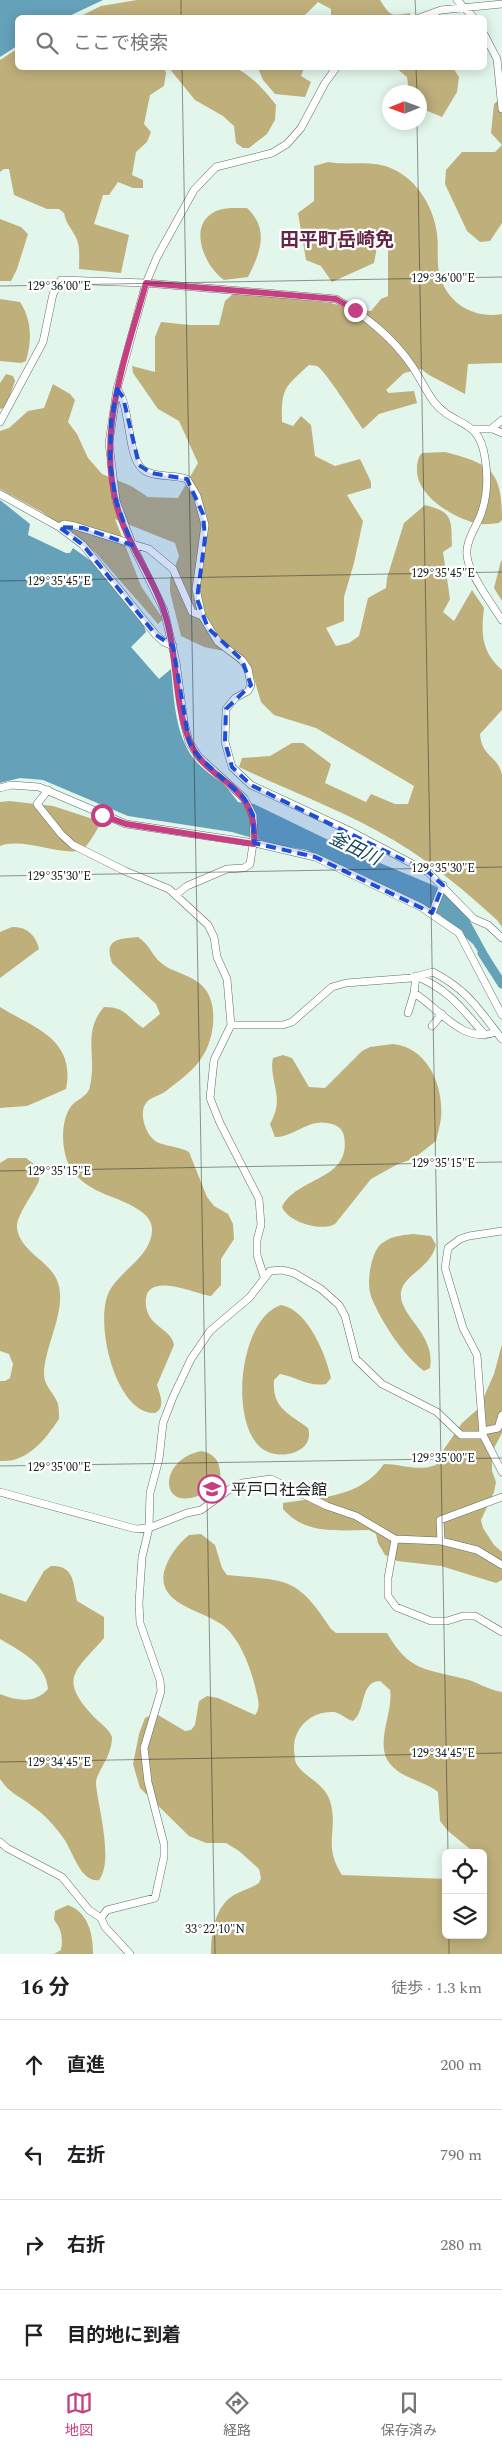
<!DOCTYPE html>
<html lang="ja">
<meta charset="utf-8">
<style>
:root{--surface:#fff;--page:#f2f2f2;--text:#202124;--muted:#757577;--line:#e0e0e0;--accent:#c54083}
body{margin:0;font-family:Spectral,"Noto Sans JP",serif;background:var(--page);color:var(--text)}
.controls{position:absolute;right:15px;bottom:15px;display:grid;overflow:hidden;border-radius:8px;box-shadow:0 2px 12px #0003}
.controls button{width:45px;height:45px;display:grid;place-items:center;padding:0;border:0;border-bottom:1px solid var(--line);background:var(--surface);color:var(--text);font:25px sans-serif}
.compass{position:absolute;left:382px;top:85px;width:45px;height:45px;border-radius:50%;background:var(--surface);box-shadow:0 2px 12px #0003;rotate:269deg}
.stop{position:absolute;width:15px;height:15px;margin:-11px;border:4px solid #c54083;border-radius:50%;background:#fff}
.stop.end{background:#c54083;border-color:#fff;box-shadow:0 1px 5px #0008}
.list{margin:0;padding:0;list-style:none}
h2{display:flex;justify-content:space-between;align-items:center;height:65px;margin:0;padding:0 20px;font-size:21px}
h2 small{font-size:16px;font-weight:400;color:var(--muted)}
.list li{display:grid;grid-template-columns:32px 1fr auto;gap:15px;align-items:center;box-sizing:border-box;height:90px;padding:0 20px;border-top:1px solid var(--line)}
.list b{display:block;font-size:19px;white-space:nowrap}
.list em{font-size:16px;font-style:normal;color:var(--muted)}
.icon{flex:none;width:28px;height:28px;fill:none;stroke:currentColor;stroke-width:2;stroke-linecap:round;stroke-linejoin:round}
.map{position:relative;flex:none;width:502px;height:1954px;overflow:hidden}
.search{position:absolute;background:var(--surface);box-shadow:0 2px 12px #0003;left:15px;right:15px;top:15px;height:55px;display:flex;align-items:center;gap:12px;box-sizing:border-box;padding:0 18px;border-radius:8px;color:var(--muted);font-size:19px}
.sheet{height:425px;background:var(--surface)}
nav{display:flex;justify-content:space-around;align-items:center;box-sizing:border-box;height:70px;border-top:1px solid var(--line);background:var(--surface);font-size:14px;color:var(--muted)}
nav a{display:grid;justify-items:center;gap:2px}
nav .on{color:var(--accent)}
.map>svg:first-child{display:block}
.forest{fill:#bfaf7b;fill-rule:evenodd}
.water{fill:#65a1b9}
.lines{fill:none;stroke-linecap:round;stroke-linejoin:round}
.river{stroke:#65a1b9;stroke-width:9}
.minor-casing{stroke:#5e6f65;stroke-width:8}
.minor{stroke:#fff;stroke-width:7}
.route{stroke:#c54083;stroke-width:6}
.marked{fill:#1d4ed8;fill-opacity:0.2;stroke:#1d4ed8;stroke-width:4;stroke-dasharray:10 6;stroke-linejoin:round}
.ticks{fill:none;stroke:#161d19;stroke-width:1;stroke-opacity:0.45}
.labels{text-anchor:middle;stroke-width:4.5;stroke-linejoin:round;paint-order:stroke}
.poi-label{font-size:16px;fill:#161d19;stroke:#fff;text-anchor:start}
.water-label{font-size:18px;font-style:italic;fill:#15485a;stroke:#fff}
.quarter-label{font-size:19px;font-weight:bold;fill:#662544;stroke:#fff}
.ticks-label{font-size:12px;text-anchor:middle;fill:#161d19;stroke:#fff;stroke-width:4.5;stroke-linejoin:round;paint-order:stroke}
</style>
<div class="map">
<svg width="502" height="1954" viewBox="0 0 502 1954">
<rect width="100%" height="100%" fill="#e3f6eb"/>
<path class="forest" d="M137,0H380C391,17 390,16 410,13V17H331V9L318,2L303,17H79L101,6Z
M17,49L18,68H164L166,73L164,86L150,95L144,124L151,132L147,142L136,152L132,175L143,180V188H133L118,182L109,195H103L94,224L129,235L121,273L79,269C79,257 81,244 74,234C69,225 66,223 64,213L59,209H47L14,195L9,169H4L0,172V60Z
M169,68C183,68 218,64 233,68C248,71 267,93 276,105L275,120L267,134L249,148H243L236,143L234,126L223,116L195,100Z
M258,68H304L301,76L311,82L305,97L275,94L263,80Z
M396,68H453L459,77L457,92L442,117L420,108V92H409L407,77Z
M502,97V223L490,241L480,242L467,231L445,184L446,170L462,152H495L502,145L491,133L494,104Z
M328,162C352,166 373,159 395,170C419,182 434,209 437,234C439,248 436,263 440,276C448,304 474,319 502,314V363L468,364L465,394L429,375L421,369L404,373L386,390L389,393L414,391L417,403L379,414L363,429C354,417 326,371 317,366C316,366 309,365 309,365C285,387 281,388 282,422L293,426L301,416L311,425L315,456L335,466L360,459L371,482V488L347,495L363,521L354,563L344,597V621L326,628L336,646L349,643L359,636L368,598L386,588L387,578L404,523L425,505C454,512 451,520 452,546L443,552L450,599L443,612L454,621L472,590L484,608C481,633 481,652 502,670V710L480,734C482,758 498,755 502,775V927L497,920C465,891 432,863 395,841C345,811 291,792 239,767L242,758L270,756L292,743H303L331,764L325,783L366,802L371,794L395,804H408L414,786L316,728L274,715L261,702L253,675L224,651L204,647L181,636L170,592V580L179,556L175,543L115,519L141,586L163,619L158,624L95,552L42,512L0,489V431L9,428L28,411L44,408L53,384L70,394L75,400L68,422L77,434L88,458L102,474L131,486L148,497L178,498L198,463L179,421L158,409L133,373L132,366L155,372V337L161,322L190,325H219L225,301L234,293L331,303L355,310L371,311L381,299L388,296V236L378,242L374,263L332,282L321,266L306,260L298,213L314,201V166Z
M247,208C270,230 260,253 248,277L224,280C205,267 186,225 216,211C225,207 237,208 247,208Z
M0,219L21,227L28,234L17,269L11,281H0Z
M0,299L20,302C32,320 32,341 26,361L21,363L0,361Z
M6,374L13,376L15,381L6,407L0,409V383Z
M445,452C491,464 502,470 502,520L499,523C491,524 483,525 475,523C453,517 418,497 417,471C417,465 417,458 422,453Z
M501,561H502V601L494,588Z
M9,801L53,806L102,822C96,830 91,842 84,848C70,860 24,836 0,846V802Z
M12,927C26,926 36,935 39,949L0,978V932Z
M138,937C150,945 151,954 160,962C173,974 194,974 205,989C213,999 214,1013 213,1025C209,1059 191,1072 166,1091C161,1095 151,1097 147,1102C138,1111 145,1133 154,1140C160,1146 179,1146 189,1152L207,1197L214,1206L228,1214L233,1224L234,1239L221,1259V1285L211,1296C196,1294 150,1272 146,1298C145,1306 147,1314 152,1320C160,1329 172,1333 174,1345L157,1385C160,1395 166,1407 155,1413C115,1414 94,1321 109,1292C120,1270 150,1258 152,1231C154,1207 111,1199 94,1189C85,1184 78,1178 72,1170C61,1155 60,1123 70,1108C75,1099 88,1098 90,1086C97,1057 82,1032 104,1007C126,1007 127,1017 143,1028L160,1014L156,1004L112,963C103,938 120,939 138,937Z
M0,1007C34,1028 76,1039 66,1089L27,1106L0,1108Z
M393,1044C428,1047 444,1087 441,1118C440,1125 438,1133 436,1141L413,1159L398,1164L371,1179L335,1224C321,1232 288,1222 282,1207C297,1176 352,1181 344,1136C342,1127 335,1124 327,1123C308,1119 294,1137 275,1137L270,1124C272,1120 275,1114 276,1109C280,1092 269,1075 273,1058L283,1055L292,1058L309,1087L325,1088L362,1051L370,1047Z
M8,1158H26L39,1168C39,1173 40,1179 38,1183C33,1194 16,1216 17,1228C20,1252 52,1262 58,1283C67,1310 45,1345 44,1373C44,1387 54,1392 58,1404C59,1409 59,1415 59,1419C45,1440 27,1463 0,1461V1381H5L10,1378L13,1364L9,1354L0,1351V1163Z
M413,1234L431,1236L436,1245C430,1269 404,1274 401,1292C398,1316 436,1333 430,1368L424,1371C404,1356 382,1323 372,1299C367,1287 369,1270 373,1258C375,1252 378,1245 384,1242C392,1236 403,1235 413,1234Z
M281,1305C307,1309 326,1354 331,1378L326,1384C308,1387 297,1377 280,1374L274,1380C272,1409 289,1413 308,1428C316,1454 276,1462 260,1447C229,1419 240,1318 281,1305Z
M502,1344V1433L492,1452V1471L496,1482L494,1492L481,1520L483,1528L494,1545L502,1552V1580L496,1583L441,1566L397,1561L385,1555L378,1543L376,1534L369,1530C338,1530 305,1535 283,1509V1503C321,1497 360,1498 384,1464C402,1464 418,1472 436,1465L442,1452L462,1423L479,1408L494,1374Z
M202,1451C220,1456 220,1466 221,1483C158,1529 153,1459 202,1451Z
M201,1534L215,1545L222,1568L227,1575C287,1581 296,1575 331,1629L336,1633H387C409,1672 427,1669 465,1679C478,1682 488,1690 502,1692V1954H211C211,1933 215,1906 234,1895C242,1890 252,1888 259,1883L261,1878L259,1869L239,1851L226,1843H206L189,1836L140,1788L133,1764L139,1734L145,1718L151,1715H158L185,1731L191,1730L195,1725L199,1701L207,1696L218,1698L255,1715C262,1706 257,1697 255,1686C250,1666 240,1640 224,1626C204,1610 157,1605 164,1572C168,1557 178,1544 189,1535ZM380,1681L390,1690C394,1712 373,1746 391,1765C403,1779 425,1781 438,1792L440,1821L448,1831L475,1853H483V1935H446V1879L342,1875C322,1844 339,1831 330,1801C325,1784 306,1778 297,1765C294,1760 295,1755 294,1750C293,1728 311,1711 333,1712C340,1712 345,1719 353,1721C367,1710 359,1682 380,1681Z
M51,1566C75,1565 73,1584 77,1601L104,1617V1638C76,1671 57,1678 94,1717C100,1723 109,1729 112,1737C112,1758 95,1773 96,1784C98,1807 114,1861 99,1880C81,1883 73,1852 64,1839C56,1827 44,1814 32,1806C20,1796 10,1794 0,1779V1694C17,1701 35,1704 48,1689C46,1663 20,1651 0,1639V1593L26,1602L44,1571Z
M68,1905C89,1913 93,1935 93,1954H54L61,1950C63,1939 62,1929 54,1920L55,1911Z"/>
<path class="water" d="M0,0H103L67,17L18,18L17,46L0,57Z
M0,500L30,524L28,535L66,553H70L73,548L97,565L143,623L146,632L131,647L159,679L171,669C174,699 175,735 194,759C202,769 213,776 223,784C229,789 233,796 238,802L254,804L349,850L435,886L463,908L494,965L484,961L473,944L440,915L307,850L277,845L232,832L128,816L43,780L20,778L0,783Z"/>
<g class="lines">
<path class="river" d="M482,953L502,984"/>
<g class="minor-casing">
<path id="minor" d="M457,0L474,18
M419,18L441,10L502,4
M484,34L497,59L502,109
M117,389C132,408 126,460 145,471C157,478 174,474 187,479L197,496L205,525L196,589L202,616L218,642L242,660L248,669L251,685L248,691L235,698L226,709L225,742L232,767L251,785L352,832L428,872L474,919L488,925L502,938
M0,422L43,342L53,294L61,280L146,283L336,299C364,314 394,339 412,366C420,378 426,391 434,402C455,428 479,417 485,458C488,476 487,497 481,514C475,530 463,544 468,561C471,576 493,606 502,620
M474,429H493L502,433
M491,429L502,420
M0,494L59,527L83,545L156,635L164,642L173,646
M59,527L64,524L75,526L149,549L173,569L192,612L202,616
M0,788L11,785L39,787L126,824L254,843L315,857L421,907L459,933L502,1015
M48,790L37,804L61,834L73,845L125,871L169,889L208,925L214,937L217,957L227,979L231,1025L214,1060L210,1098L220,1123L259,1199L261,1225L257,1240V1255L264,1277
M177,894L187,886L227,869L244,868L250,864L254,837L253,815L244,798L199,757L189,742L184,722L176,662L164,610L132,544L116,501L109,443L117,389L146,283L157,257L194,190L216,167L272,153L287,144L301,128L325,83L336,68
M432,913L443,885
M408,1013L414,993
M231,1025H283L292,1022L332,987L346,983L411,978L433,972C469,991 478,1009 502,1039
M432,1026L442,1014
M485,1035C461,1008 451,991 416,976L414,993C440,1009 463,1045 496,1032
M502,1231L469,1236L460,1239L448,1248L445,1268L463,1328L477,1355L483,1435L502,1472
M483,1431L498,1428L502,1415
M0,1492L136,1529L149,1528L187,1513L201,1510L230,1489L242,1483L271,1479L327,1506L356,1516L395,1539L441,1541L477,1550L502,1565
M395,1539L388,1578V1596L396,1607L431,1621H447L463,1616H475L502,1632
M441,1541L440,1520L502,1497
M0,1842L7,1848L62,1877L89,1910L101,1918L105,1927L130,1954
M101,1918L107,1910L155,1898L164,1857V1844L148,1782L144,1748L161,1691L160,1680L140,1623L139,1603L142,1557L149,1528L150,1493L159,1459L163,1423L173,1397L191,1359L210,1331L250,1297L270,1271L282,1270L294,1273L321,1289L339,1305L345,1316L356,1359L382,1384L437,1412L461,1435H483"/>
</g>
<use href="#minor" class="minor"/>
</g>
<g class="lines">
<path class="route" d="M102,815L126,824L254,844C258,779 207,786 189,740C173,699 178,653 164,611C154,580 134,553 122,522C92,442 125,361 146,283L336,299L355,310"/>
</g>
<path class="marked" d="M117,389L123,397L139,465L151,473L187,479L203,514L205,538L197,599L208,628L242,660L251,685L226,709L225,742L232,767L251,785L428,872L443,885L432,913L315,857L254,843L253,815L244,798L199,757L189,742L173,646L156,635L83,545L59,527L83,528L132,545L116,501L110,463L111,422Z"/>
<path class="ticks" d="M181,0V18M415,0L416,18M182,68L215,1954M416,68L417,92M417,122L448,1853M0,286L502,277M0,581L502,572M0,876L502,867M0,1171L502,1162M0,1466L502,1458M0,1762L502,1753M449,1935V1954"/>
<defs>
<g id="school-ring" transform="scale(1.4375)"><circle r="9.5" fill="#fff" stroke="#c54083" stroke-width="1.5"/><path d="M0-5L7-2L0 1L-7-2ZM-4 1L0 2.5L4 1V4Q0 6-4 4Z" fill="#c54083"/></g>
</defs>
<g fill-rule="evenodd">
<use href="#school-ring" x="212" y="1489"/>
</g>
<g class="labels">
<g class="poi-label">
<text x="231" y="1495">平戸口社会館</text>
</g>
<g class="water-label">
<text transform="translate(355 848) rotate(26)" y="6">釜田川</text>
</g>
<g class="quarter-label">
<text x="337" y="246">田平町岳崎免</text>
</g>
</g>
<g class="ticks-label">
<text x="443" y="282">129°36'00"E</text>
<text x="59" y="290">129°36'00"E</text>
<text x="443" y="577">129°35'45"E</text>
<text x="59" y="585">129°35'45"E</text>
<text x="443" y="872">129°35'30"E</text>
<text x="59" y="880">129°35'30"E</text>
<text x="443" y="1167">129°35'15"E</text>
<text x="59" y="1175">129°35'15"E</text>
<text x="443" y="1462">129°35'00"E</text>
<text x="59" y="1471">129°35'00"E</text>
<text x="443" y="1757">129°34'45"E</text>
<text x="59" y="1766">129°34'45"E</text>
<text x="215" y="1933">33°22'10"N</text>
</g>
</svg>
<div class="controls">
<button><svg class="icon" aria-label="locate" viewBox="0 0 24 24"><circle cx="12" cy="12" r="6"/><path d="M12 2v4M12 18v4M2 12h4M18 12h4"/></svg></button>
<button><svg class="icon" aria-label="layers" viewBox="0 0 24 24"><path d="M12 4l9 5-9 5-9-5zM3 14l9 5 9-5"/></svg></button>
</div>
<svg class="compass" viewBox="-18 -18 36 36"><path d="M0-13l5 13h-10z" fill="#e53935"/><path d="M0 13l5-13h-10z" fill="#757577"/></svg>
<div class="stop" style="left:102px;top:815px"></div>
<div class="stop end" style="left:355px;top:310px"></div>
<div class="search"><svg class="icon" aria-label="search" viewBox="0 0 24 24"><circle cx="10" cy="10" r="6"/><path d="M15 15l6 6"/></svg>ここで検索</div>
</div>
<section class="sheet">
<h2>16 分<small>徒歩 · 1.3 km</small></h2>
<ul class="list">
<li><svg class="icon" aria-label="ahead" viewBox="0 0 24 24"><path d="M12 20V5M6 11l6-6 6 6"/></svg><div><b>直進</b></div><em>200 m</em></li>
<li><svg class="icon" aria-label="left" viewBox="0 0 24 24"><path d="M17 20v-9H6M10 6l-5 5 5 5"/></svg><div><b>左折</b></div><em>790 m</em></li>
<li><svg class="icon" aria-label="right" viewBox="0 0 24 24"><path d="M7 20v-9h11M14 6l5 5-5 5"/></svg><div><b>右折</b></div><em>280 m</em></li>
<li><svg class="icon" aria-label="arrive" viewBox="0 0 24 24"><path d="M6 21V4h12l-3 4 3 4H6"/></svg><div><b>目的地に到着</b></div></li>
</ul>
</section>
<nav>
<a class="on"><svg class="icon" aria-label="map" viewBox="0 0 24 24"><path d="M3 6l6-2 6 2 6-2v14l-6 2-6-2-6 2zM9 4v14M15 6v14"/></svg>地図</a>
<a><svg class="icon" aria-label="directions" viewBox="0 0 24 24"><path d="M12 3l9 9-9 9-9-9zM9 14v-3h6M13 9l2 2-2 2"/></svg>経路</a>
<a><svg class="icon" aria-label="saved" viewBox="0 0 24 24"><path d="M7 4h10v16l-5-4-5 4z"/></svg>保存済み</a>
</nav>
